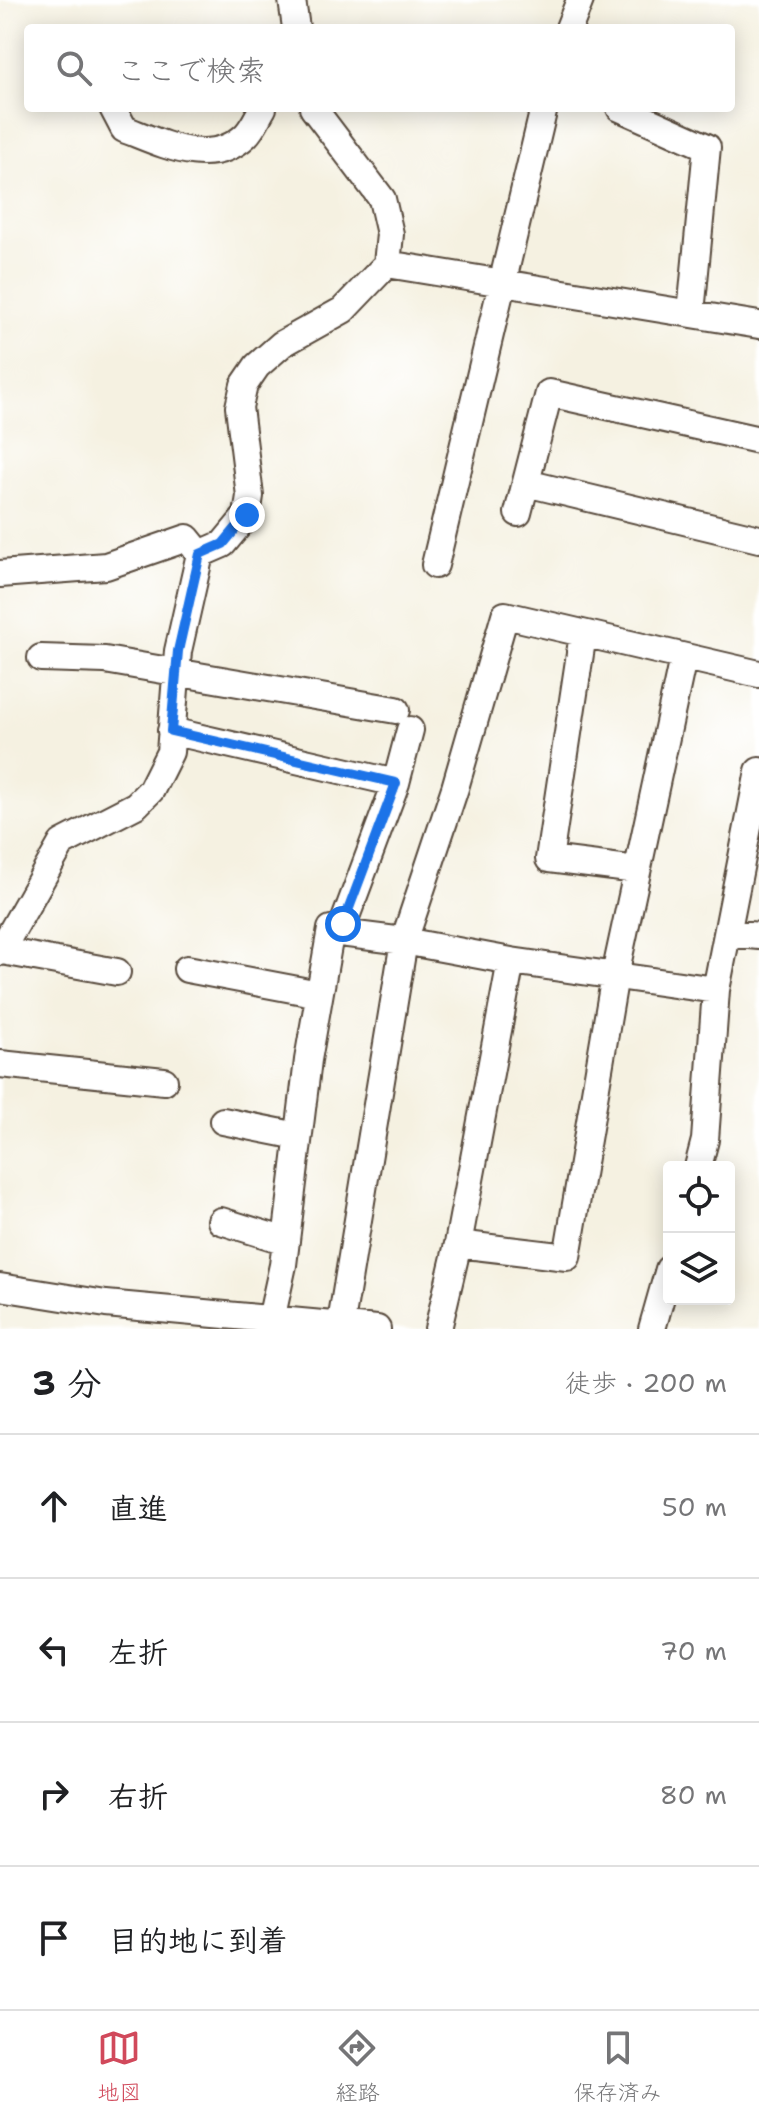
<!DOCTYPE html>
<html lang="ja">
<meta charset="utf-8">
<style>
:root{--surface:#fff;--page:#f2f2f2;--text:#202124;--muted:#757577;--line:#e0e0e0;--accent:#d1495b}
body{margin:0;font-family:"Shantell Sans","Klee One",sans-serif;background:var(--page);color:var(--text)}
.controls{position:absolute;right:24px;bottom:24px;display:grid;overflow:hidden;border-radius:8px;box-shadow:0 4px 20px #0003}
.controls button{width:72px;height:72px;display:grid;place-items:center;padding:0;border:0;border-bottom:2px solid var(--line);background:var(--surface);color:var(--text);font:40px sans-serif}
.stop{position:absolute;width:24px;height:24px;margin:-18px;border:6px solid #1a73e8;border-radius:50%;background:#fff}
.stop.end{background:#1a73e8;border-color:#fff;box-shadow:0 2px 8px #0008}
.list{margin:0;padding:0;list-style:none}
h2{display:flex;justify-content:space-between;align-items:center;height:104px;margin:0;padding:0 32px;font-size:34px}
h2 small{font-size:26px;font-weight:400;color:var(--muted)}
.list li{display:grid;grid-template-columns:52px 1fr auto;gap:24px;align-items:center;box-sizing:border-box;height:144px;padding:0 32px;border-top:2px solid var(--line)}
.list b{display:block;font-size:30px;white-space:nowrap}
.list em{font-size:26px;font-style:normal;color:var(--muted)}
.icon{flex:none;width:44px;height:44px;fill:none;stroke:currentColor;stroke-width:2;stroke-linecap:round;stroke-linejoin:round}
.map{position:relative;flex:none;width:759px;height:1329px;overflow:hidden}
.search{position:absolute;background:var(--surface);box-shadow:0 4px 20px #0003;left:24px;right:24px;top:24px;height:88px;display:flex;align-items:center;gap:20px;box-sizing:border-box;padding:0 28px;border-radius:8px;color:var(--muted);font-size:30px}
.sheet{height:680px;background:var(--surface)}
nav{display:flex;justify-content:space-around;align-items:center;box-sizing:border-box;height:112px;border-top:2px solid var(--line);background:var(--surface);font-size:22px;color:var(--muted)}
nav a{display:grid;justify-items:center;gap:4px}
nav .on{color:var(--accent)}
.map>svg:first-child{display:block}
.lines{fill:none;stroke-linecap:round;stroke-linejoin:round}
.minor-casing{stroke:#57483b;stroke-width:30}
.minor{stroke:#fff;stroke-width:26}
.route{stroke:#1a73e8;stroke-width:10}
</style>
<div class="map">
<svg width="759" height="1329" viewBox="0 0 759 1329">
<rect width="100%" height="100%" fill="#fff"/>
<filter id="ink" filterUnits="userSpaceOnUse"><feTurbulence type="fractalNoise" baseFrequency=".0125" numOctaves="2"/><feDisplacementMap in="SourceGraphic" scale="16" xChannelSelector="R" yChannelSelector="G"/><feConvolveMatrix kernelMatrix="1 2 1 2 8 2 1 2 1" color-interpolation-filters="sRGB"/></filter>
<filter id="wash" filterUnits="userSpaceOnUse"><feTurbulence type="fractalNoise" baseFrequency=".006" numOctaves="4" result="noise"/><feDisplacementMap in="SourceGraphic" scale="32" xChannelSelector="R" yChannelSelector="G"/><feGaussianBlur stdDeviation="1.8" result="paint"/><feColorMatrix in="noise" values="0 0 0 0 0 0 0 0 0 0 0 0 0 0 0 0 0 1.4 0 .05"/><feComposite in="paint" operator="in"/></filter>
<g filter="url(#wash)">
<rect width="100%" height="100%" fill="#f5f1e1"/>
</g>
<g filter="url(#ink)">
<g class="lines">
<g class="minor-casing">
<path id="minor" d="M292,0L296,28
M569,28L580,0
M113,108L124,129C163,144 211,169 246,135C253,128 258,116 263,108
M620,108L707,147L691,313
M387,264L759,325
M526,483L759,539
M518,513L549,393L759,440
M435,565L544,108
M0,574L106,566L187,538L200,554
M583,634L549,859L637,870
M41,658L105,660L396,710
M171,731L396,783L340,933L331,929L308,1060L283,1265L269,1329
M396,783L410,730
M340,933L404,941L511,961L716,990
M728,933L759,936
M2,951L117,972
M0,952L62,843L136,805L151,790L170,752L178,651L200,554L223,544L247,515L250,496L239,407L244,385L257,366L282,344L343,310L387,264L390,234L382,199L313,108
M187,969L319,994
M0,1064L164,1081
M223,1121L298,1136
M698,1167L705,1140L716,990L759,771
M221,1221L286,1241
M458,1244L567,1257L615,975L683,658
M0,1287L106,1304L377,1329
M340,1329L404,941L455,788L505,615L759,674
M438,1329L458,1244L511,961
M652,1329L669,1269"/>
</g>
<use href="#minor" class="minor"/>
</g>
</g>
<g class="lines" filter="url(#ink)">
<path class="route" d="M247,515L223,544L200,554L178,651L171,731L396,783L343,924"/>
</g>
</svg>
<div class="controls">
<button><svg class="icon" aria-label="locate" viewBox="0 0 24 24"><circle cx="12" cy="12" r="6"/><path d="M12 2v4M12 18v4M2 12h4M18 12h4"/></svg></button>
<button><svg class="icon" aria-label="layers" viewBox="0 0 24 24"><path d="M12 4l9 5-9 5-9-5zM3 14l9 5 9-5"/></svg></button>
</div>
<div class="stop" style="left:343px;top:924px"></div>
<div class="stop end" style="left:247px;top:515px"></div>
<div class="search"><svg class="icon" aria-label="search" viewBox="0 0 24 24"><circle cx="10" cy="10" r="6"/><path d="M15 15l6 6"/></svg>ここで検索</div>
</div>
<section class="sheet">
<h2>3 分<small>徒歩 · 200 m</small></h2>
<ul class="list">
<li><svg class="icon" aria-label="ahead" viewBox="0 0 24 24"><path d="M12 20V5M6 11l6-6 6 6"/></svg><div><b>直進</b></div><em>50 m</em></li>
<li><svg class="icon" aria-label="left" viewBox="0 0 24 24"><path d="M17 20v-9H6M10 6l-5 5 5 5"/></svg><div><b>左折</b></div><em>70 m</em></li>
<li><svg class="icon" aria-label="right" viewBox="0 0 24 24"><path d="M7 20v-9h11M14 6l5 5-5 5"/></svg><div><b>右折</b></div><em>80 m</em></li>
<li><svg class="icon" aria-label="arrive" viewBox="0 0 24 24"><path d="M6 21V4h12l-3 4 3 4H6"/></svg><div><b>目的地に到着</b></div></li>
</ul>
</section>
<nav>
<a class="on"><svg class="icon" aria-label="map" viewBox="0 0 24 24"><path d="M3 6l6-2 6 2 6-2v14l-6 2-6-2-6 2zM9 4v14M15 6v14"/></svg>地図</a>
<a><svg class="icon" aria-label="directions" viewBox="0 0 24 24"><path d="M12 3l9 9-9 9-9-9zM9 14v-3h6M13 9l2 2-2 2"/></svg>経路</a>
<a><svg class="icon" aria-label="saved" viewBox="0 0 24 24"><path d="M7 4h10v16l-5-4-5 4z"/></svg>保存済み</a>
</nav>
